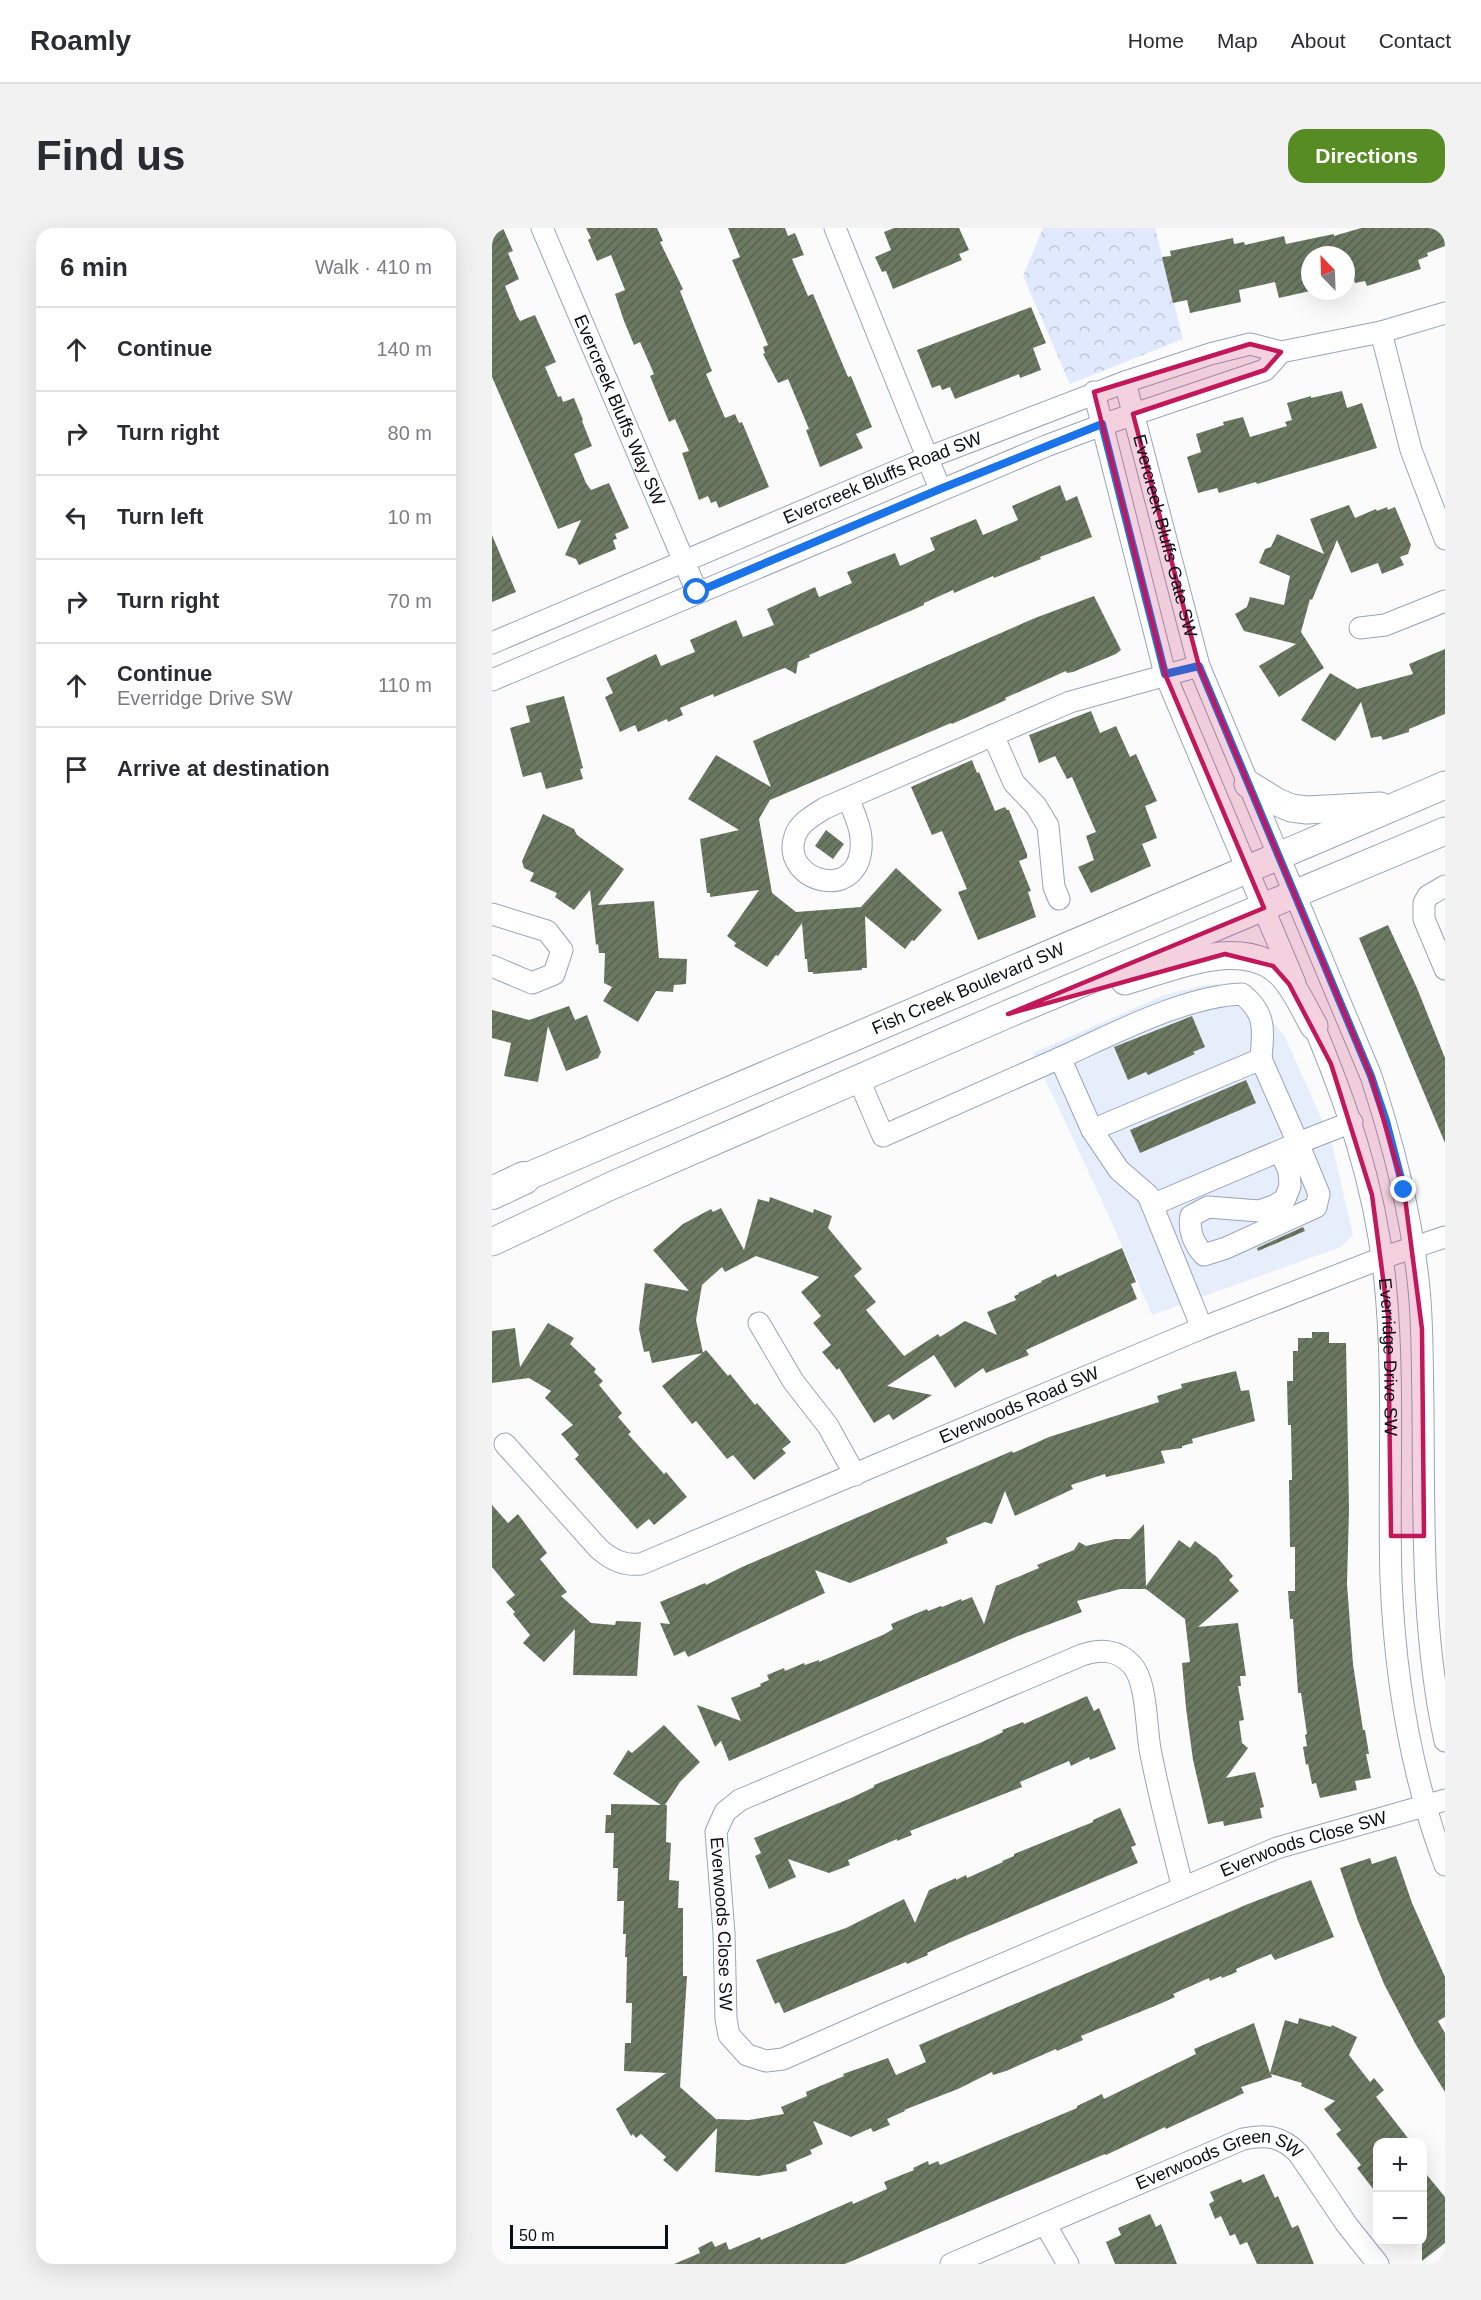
<!DOCTYPE html>
<meta charset="utf-8">
<style>
:root{--surface:#fff;--page:#f2f2f3;--text:#2b2b33;--muted:#7c7c81;--line:#e1e1e2;--accent:#578b23}
body{margin:0;font-family:Helvetica,sans-serif;background:var(--page);color:var(--text)}
.controls{position:absolute;right:18px;bottom:18px;display:grid;overflow:hidden;border-radius:12px;box-shadow:0 6px 24px #0002}
.controls button{width:54px;height:54px;display:grid;place-items:center;padding:0;border:0;border-bottom:2px solid var(--line);background:var(--surface);color:var(--text);font:30px sans-serif}
.compass{position:absolute;left:809px;top:18px;width:54px;height:54px;border-radius:50%;background:var(--surface);box-shadow:0 6px 24px #0002;rotate:337deg}
.scale{position:absolute;left:18px;bottom:15px;width:158px;box-sizing:border-box;padding-left:6px;border:3px solid #0a0e16;border-top:0;font-size:16px;line-height:21px;white-space:nowrap;color:#0a0e16;-webkit-text-stroke:4px #fff;paint-order:stroke}
.stop{position:absolute;width:18px;height:18px;margin:-14px;border:4px solid #1a73e8;border-radius:50%;background:#fff}
.stop.end{background:#1a73e8;border-color:#fff;box-shadow:0 2px 6px #0008}
.list{margin:0;padding:0;list-style:none}
h2{display:flex;justify-content:space-between;align-items:center;height:78px;margin:0;padding:0 24px;font-size:26px}
h2 small{font-size:20px;font-weight:400;color:var(--muted)}
.list li{display:grid;grid-template-columns:39px 1fr auto;gap:18px;align-items:center;box-sizing:border-box;height:84px;padding:0 24px;border-top:2px solid var(--line)}
.list b{display:block;font-size:22px;white-space:nowrap}
.list p{margin:0;font-size:20px;white-space:nowrap;color:var(--muted)}
.list em{font-size:20px;font-style:normal;color:var(--muted)}
.icon{flex:none;width:33px;height:33px;fill:none;stroke:currentColor;stroke-width:2;stroke-linecap:round;stroke-linejoin:round}
.map{position:relative;flex:none;width:953px;height:2036px;overflow:hidden;border-radius:18px}
header{display:flex;align-items:center;gap:36px;box-sizing:border-box;height:84px;padding:0 30px;background:var(--surface);border-bottom:2px solid var(--line)}
header strong{font-size:28px}
nav{display:flex;gap:33px;margin-inline-start:auto;font-size:21px}
.intro{display:flex;align-items:center;justify-content:space-between;box-sizing:border-box;height:144px;padding:0 36px}
h1{margin:0;font-size:42px}
.button{padding:15px 27px;border-radius:18px;background:var(--accent);color:#fff;font-size:21px;font-weight:700}
main{display:flex;gap:36px;padding:0 36px}
aside{flex:1;background:var(--surface);border-radius:18px;box-shadow:0 6px 24px #0002}
.map>svg:first-child{display:block}
.built{fill:#e7eefb}
.park{fill:url(#park-crowns)}
.building{fill:url(#building-hatch)}
.lines{fill:none;stroke-linecap:round;stroke-linejoin:round}
.minor-casing{stroke:#98a4bd;stroke-width:23}
.major-casing{stroke:#98a4bd;stroke-width:29}
.highway-casing{stroke:#98a4bd;stroke-width:34}
.minor{stroke:#fff;stroke-width:21}
.major{stroke:#fff;stroke-width:27}
.highway{stroke:#fff;stroke-width:32}
.route{stroke:#1a73e8;stroke-width:8}
.marked{fill:#c2185b;fill-opacity:0.2;stroke:#c2185b;stroke-width:4.5;stroke-linejoin:round}
.labels{text-anchor:middle;stroke-width:4.5;stroke-linejoin:round;paint-order:stroke}
.street-label{font-size:18px;fill:#0a0e16;stroke:#fff}
</style>
<header>
<strong>Roamly</strong>
<nav><a>Home</a><a>Map</a><a>About</a><a>Contact</a></nav>
</header>
<div class="intro"><h1>Find us</h1><a class="button">Directions</a></div>
<main>
<aside>
<h2>6 min<small>Walk · 410 m</small></h2>
<ul class="list">
<li><svg class="icon" aria-label="ahead" viewBox="0 0 24 24"><path d="M12 20V5M6 11l6-6 6 6"/></svg><div><b>Continue</b></div><em>140 m</em></li>
<li><svg class="icon" aria-label="right" viewBox="0 0 24 24"><path d="M7 20v-9h11M14 6l5 5-5 5"/></svg><div><b>Turn right</b></div><em>80 m</em></li>
<li><svg class="icon" aria-label="left" viewBox="0 0 24 24"><path d="M17 20v-9H6M10 6l-5 5 5 5"/></svg><div><b>Turn left</b></div><em>10 m</em></li>
<li><svg class="icon" aria-label="right" viewBox="0 0 24 24"><path d="M7 20v-9h11M14 6l5 5-5 5"/></svg><div><b>Turn right</b></div><em>70 m</em></li>
<li><svg class="icon" aria-label="ahead" viewBox="0 0 24 24"><path d="M12 20V5M6 11l6-6 6 6"/></svg><div><b>Continue</b><p>Everridge Drive SW</p></div><em>110 m</em></li>
<li><svg class="icon" aria-label="arrive" viewBox="0 0 24 24"><path d="M6 21V4h12l-3 4 3 4H6"/></svg><div><b>Arrive at destination</b></div></li>
</ul>
</aside>
<div class="map">
<svg width="953" height="2036" viewBox="0 0 953 2036">
<defs>
<pattern id="park-crowns" width="20" height="18" patternUnits="userSpaceOnUse" patternTransform="scale(1.5)"><rect width="20" height="18" fill="#e0e9fe"/><path d="M2 6a3 3 0 1 1 6 0M12 15a3 3 0 1 1 6 0" fill="none" stroke="#bfc7d9"/></pattern>
<pattern id="building-hatch" width="6" height="6" patternUnits="userSpaceOnUse" patternTransform="scale(1.5)"><rect width="6" height="6" fill="#6c7962"/><path d="M-1 1l2-2M0 6l6-6M5 7l2-2" fill="none" stroke="#576250"/></pattern>
</defs>
<rect width="100%" height="100%" fill="#fbfbfb"/>
<path class="built" d="M739,755L759,765L793,809L839,912L861,1007L849,1019L660,1087L617,988L541,825L672,767L712,757Z"/>
<path class="park" d="M551,0H663L691,111L578,156L531,48Z"/>
<path class="building" d="M0,0H11L21,23L16,25L27,51L13,58L25,88L28,93L43,87L64,134L53,139L66,169L69,168L71,174L82,170L91,192L90,193L100,218L82,226L94,255L99,262L117,255L137,300L123,306L125,311L121,312L124,321L87,337L84,331L73,327L89,292L66,301L0,149Z
M94,0H165L171,13L168,14L191,61L188,63L220,143L214,146L233,190L243,186L247,195L250,194L277,259L227,280L224,273L219,275L216,268L207,272L190,225L197,223L183,191L177,194L158,148L162,146L148,114L142,117L132,93L123,66L133,62L119,27L105,33L96,12L99,10Z
M236,0H293L296,8L303,5L312,27L300,31L316,68L321,66L356,149L359,148L380,199L364,206L371,220L328,239L314,202L317,201L296,151L286,155L271,126L273,125L271,119L276,117L240,32L248,29Z
M402,0H467L477,22L467,26L470,32L401,61L394,43L390,44L383,29L399,22L392,4Z
M869,0H953V18L935,25L936,28L926,32L929,41L875,58L873,53L863,55L855,27H818V63L787,70L783,54L747,62L749,74L698,85L695,72L681,75L670,29L679,28L678,23L741,10L742,16L752,14L753,17L792,8L794,16L842,6V8Z
M539,79L554,115L541,120L549,142L528,150L527,146L463,171L458,159L450,162L448,157L440,160L425,122Z
M850,163L855,180L870,175L885,220L765,256L764,254L727,265L725,260L706,265L695,229L709,224L704,206L732,197L731,194L751,189L758,209L795,198L793,194L800,192L795,175L819,168V170Z
M568,257L574,273L585,268L600,309L548,329L549,331L502,350L501,348L462,365L461,362L432,375V377L317,427L318,429L306,434L304,446L293,440L287,442L222,469L221,466L188,480L191,487L176,494L175,491L146,504L143,497L128,504L113,469L121,465L114,450L164,426L169,438L203,424L198,412L244,392L251,409L282,397L275,381L323,359L327,369L360,355L355,344L403,325L408,338L443,322L438,310L484,291L491,307L526,292L520,278Z
M857,277L863,290L884,281L885,283L895,279L896,282L903,279L919,317L916,326L908,329L912,337L890,346L886,335L859,345L845,312L820,372L818,371L809,404L832,440L787,469L767,438L804,416L752,403L743,386L755,379L758,369L792,377L798,348L767,335L773,321L779,319L785,306L832,326L818,291Z
M0,307L24,364L0,374Z
M602,368L629,422L624,426L581,444L575,445L574,443L513,470L514,472L460,496L459,495L278,572L267,591L280,665L304,684L369,679L404,640L450,682L422,713L420,712L413,721L373,688L375,740H370V742L321,746V744H316L315,731H313L310,695L286,728L284,727L275,739L242,718L244,715L235,708L267,662L218,669V665H215L208,611L247,602L196,571L224,527L279,559L261,513L543,390Z
M953,421V486L917,501V504L891,512L889,508L879,510L869,474L847,509H846L843,513L809,492L838,445L865,461L921,446L917,436Z
M72,468L91,540L88,541L91,551L54,561L49,544L31,549L18,500L38,494L34,478Z
M599,483L608,505L624,498L638,529L644,526L665,573L653,578L665,610L650,616L659,638L599,665L586,639L602,632L594,608L604,604L580,549L575,551L563,528L547,535L537,507Z
M480,532L485,545L487,544L503,583L513,579L515,582H517L535,626V630L527,633L539,663L536,664L544,689L486,712L466,664L475,661L450,603L440,607L419,559Z
M51,586L82,601L85,607L132,641L106,677L162,673L167,730L195,731L194,756L182,757L181,764L164,763L146,794L111,773L120,759L112,755L113,725H107L106,716L104,717L98,662L82,682L63,669L65,665L38,653L42,645L32,640L30,633Z
M334,602L352,616L341,631L323,618Z
M896,697L925,760L953,830V915L867,710Z
M77,778L83,792L95,787L109,824L106,830L74,843L56,798L46,854L12,848L19,815L0,810V782L37,792Z
M700,788L713,819L701,824L703,826L656,847L654,844L636,852L622,819Z
M754,852L764,875L648,925L638,902Z
M278,969L321,985L322,981L340,988L336,1000L370,1041L362,1048L384,1074L374,1082L412,1128L446,1106L448,1109L473,1093L505,1107L495,1084L524,1072L522,1068L527,1066L526,1065L550,1054L549,1053L564,1046L565,1049L630,1020L644,1054L639,1056L645,1071L534,1122L537,1127L494,1145L491,1140L463,1160L442,1127L395,1158L440,1167L401,1192L397,1186L382,1195L347,1140L345,1142L330,1124L339,1117L321,1095L329,1088L309,1064L327,1049L264,1028L233,1044L230,1039L210,1057L204,1092L211,1125L160,1135L157,1123L152,1124L147,1101L153,1055L197,1063L161,1022L191,996L219,981L221,984L229,980L252,1022L266,971L277,974Z
M811,999L813,1003L766,1023L765,1020Z
M56,1095L82,1110L78,1116L104,1141L102,1144L111,1153L107,1157L130,1185L126,1189L139,1204L136,1206L172,1246L174,1244L195,1269L162,1297L157,1291L145,1301L83,1231L87,1227L69,1206L81,1197L53,1170L59,1163L37,1150L0,1155V1103L23,1100L28,1139Z
M820,1104H837V1115H854L857,1282L855,1356L861,1436L871,1502H873L877,1526H874L879,1550L863,1553L865,1562L828,1570L824,1555L820,1556L816,1536L814,1537L811,1519L815,1518L813,1507L815,1506L809,1465H806L801,1391H798L796,1363H803V1319H798L797,1252H800L799,1197H796L795,1153H801V1123H806V1110H820Z
M214,1122L236,1148L238,1146L263,1177L265,1175L299,1214L290,1221L294,1225L262,1252L241,1227L235,1231L204,1193L200,1196L170,1158Z
M744,1143L749,1163L757,1162L763,1193L700,1211L701,1215L690,1218V1220L669,1223L673,1235L614,1249L613,1246L579,1257L581,1261L523,1288L513,1263L500,1296L493,1294L454,1310L456,1315L358,1355L323,1342L333,1365L196,1429L193,1423L182,1428L168,1395L178,1396L168,1374L213,1355L214,1357L250,1339L520,1223L521,1225L557,1209L667,1174L665,1168L690,1160L689,1156Z
M0,1277L16,1295L26,1286L55,1325L48,1331L75,1364L69,1368L99,1395L123,1397L124,1393L149,1394L145,1448L81,1447L83,1401L52,1434L31,1415L38,1407L21,1386L23,1384L14,1374L23,1367L0,1339Z
M652,1296L654,1358L687,1312L698,1320L703,1313L725,1329L741,1348L737,1352L747,1363L706,1399L746,1395L754,1448H748L749,1458H746L752,1492L747,1493L750,1515L756,1520L734,1550L763,1544L772,1579L768,1580L770,1590L732,1598L731,1593L716,1596L701,1532L694,1480L690,1435L698,1434L693,1391L654,1361H628L585,1373L590,1384L526,1408L237,1533L229,1513L223,1519L205,1477L249,1493L239,1470L269,1458L268,1456L277,1452L275,1447L292,1440L293,1443L312,1435L313,1437L327,1432V1434L393,1406L401,1401L399,1396L435,1381L436,1383L449,1378L450,1379L469,1371L470,1373L480,1369L492,1396L504,1358L547,1340L545,1337L582,1322L587,1314L594,1318L623,1311H638Z
M595,1468L602,1483L607,1480L624,1521L598,1532L597,1529L579,1538L577,1533L528,1554L530,1559L418,1603L420,1607L405,1613V1611L356,1632L358,1637L337,1645L296,1631L304,1649L277,1661L263,1628L269,1625L262,1610L359,1570L382,1559V1557L488,1515L511,1504L510,1502L531,1494L532,1496Z
M172,1497L208,1534L188,1554L173,1577H175L174,1614L179,1615L177,1652L187,1653L186,1680H191V1748H195L188,1859L225,1892V1891L257,1892L292,1886L289,1879L315,1868L314,1864L352,1848L351,1846L396,1830L404,1847L434,1834L427,1817L756,1676L819,1652L842,1709L783,1732L779,1726L744,1741L745,1744L730,1750L729,1748L718,1753L717,1750L681,1766L683,1769L670,1775L589,1808L591,1812L565,1823L564,1821L514,1843L501,1847L500,1844L466,1861L412,1882L413,1883L395,1891L398,1897L381,1904L379,1900L359,1909L321,1893L331,1916L318,1922L320,1926L294,1937L295,1943L266,1948L223,1944L225,1900L185,1944L171,1932L174,1929L149,1906L144,1910L141,1906L139,1908L124,1881L174,1845L132,1843L133,1815H139L140,1775H134L135,1729H133L134,1706H131L132,1673H125L126,1640H121L122,1605H113L114,1587H119V1576L169,1577L121,1546L136,1522L140,1525Z
M628,1580L644,1617L639,1619L646,1635L459,1714L435,1725L436,1727L415,1736L414,1734L292,1785L287,1774L283,1776L264,1732L354,1700L412,1671L423,1695L437,1662L464,1650V1652L474,1647L475,1650L511,1634L510,1633L522,1628V1626L601,1594V1592Z
M904,1628L920,1675L953,1749V1789L946,1793L953,1805V1864L924,1817L892,1756L866,1693L848,1640L878,1630L880,1636Z
M807,1790L839,1799L840,1797L865,1809L857,1827L878,1854L882,1850L892,1862L884,1869L919,1914H885V1966L865,1940L869,1937L844,1906L849,1902L832,1881L843,1873L809,1858L810,1855L779,1846L780,1849L749,1859L752,1865L674,1901L673,1899L614,1927L613,1926L353,2036H182L208,2025L206,2020L220,2013L223,2019L234,2014L237,2022L268,2009L269,2012L300,1999L360,1973L361,1976L395,1961L392,1954L422,1942L421,1940L436,1933L437,1937L446,1933L448,1937L585,1880V1878L610,1866L612,1871L704,1826L702,1821L762,1795L778,1845L793,1792L806,1796Z
M930,1941L953,1969V2015L930,2033Z
M772,1946L783,1970L786,1968L800,2000L806,1997L822,2036H765L755,2014L748,2017L743,2006L738,2008L729,1988L723,1991L717,1976L722,1973L718,1964L749,1951L751,1955Z
M658,1986L664,1999L669,1996L685,2036H623L614,2014L629,2007L626,2000Z"/>
<g class="lines">
<g class="minor-casing">
<g id="minor">
<path id="s1" d="M50,0L205,364"/>
<path d="M343,0L448,261"/>
<path d="M889,104L919,222L953,311"/>
<path id="s2" d="M633,154L707,438L879,848C902,918 920,988 927,1061C931,1100 930,1139 931,1178C932,1291 929,1403 953,1513"/>
<path d="M602,164L673,446L803,755"/>
<path d="M868,400L893,397L953,373"/>
<path id="s3" d="M0,415L435,230L633,154L718,126L758,116L789,124L889,104L953,85"/>
<path d="M0,452L554,218L610,197L773,142L789,124"/>
<path d="M501,507L522,555L544,578L556,598L562,659L567,671"/>
<path d="M356,570C361,583 368,596 369,610C374,678 287,655 303,608C307,595 322,587 333,580L578,474L707,438"/>
<path d="M953,658L936,668L932,675V691L953,741"/>
<path d="M0,686L55,703L70,722L62,746L40,755L0,738"/>
<path id="s4" d="M816,784C854,873 883,956 893,1053C903,1152 896,1253 899,1352C903,1448 919,1547 953,1637"/>
<path d="M568,830C621,806 693,768 750,766C775,786 771,802 769,831"/>
<path d="M367,852L391,908L568,830L600,902L627,942L656,967L710,1100"/>
<path d="M600,902L769,831L806,915L660,977"/>
<path d="M788,923L797,943L798,958L793,971L782,978L767,983L716,979L699,988C696,1002 702,1016 712,1027L734,1020L824,979L827,966L806,915L860,894"/>
<path d="M267,1095L301,1153L336,1198L363,1247"/>
<path id="s5" d="M13,1216L107,1321C120,1332 132,1338 149,1336L710,1100L890,1030L953,1009"/>
<path id="s6" d="M691,1660C679,1614 667,1568 658,1521C654,1498 655,1454 640,1437C625,1421 609,1421 590,1427L248,1572L233,1584L224,1604L232,1705L234,1791L237,1807L255,1827L274,1833L291,1831L393,1786L785,1620L953,1572"/>
<path d="M553,1996L576,2036"/>
<path id="s7" d="M459,2036L751,1911C774,1906 790,1908 807,1926L855,1997L886,2036"/>
</g>
</g>
<g class="major-casing">
<g id="major">
<path d="M756,556L785,574L799,580L815,582L888,578"/>
<path d="M633,753C676,741 739,712 780,738C799,750 811,779 822,798"/>
<path id="s8" d="M14,961L32,950L953,557"/>
<path d="M0,1014L121,957L516,786L953,603"/>
</g>
</g>
<g class="highway-casing">
<path id="highway" d="M0,965L32,950"/>
</g>
<use href="#minor" class="minor"/>
<use href="#major" class="major"/>
<use href="#highway" class="highway"/>
</g>
<g class="lines">
<path class="route" d="M205,364L448,261L610,196L673,446L707,438L879,848L894,893L912,962"/>
</g>
<path class="marked" d="M758,116L789,124L773,142L641,186L707,438L879,848L912,962L930,1101L932,1308H899L896,1088L880,967L839,836L797,756L781,738L733,726L516,786L772,680L673,446L602,164Z"/>
<g class="labels">
<g class="street-label">
<text dy="6" stroke="none"><textPath href="#s1" startOffset="198">Evercreek Bluffs Way SW</textPath></text>
<text dy="6" stroke="none"><textPath href="#s3" startOffset="424">Evercreek Bluffs Road SW</textPath></text>
<text dy="6" stroke="none"><textPath href="#s2" startOffset="159">Evercreek Bluffs Gate SW</textPath></text>
<text dy="6" stroke="none"><textPath href="#s8" startOffset="504">Fish Creek Boulevard SW</textPath></text>
<text dy="6" stroke="none"><textPath href="#s4" startOffset="357">Everridge Drive SW</textPath></text>
<text dy="6" stroke="none"><textPath href="#s5" startOffset="597">Everwoods Road SW</textPath></text>
<text dy="6" stroke="none"><textPath href="#s6" startOffset="1528">Everwoods Close SW</textPath></text>
<text dy="6" stroke="none"><textPath href="#s6" startOffset="789">Everwoods Close SW</textPath></text>
<text dy="6" stroke="none"><textPath href="#s7" startOffset="291">Everwoods Green SW</textPath></text>
</g>
</g>
</svg>
<div class="controls">
<button>+</button>
<button>−</button>
</div>
<svg class="compass" viewBox="-18 -18 36 36"><path d="M0-13l5 13h-10z" fill="#e53935"/><path d="M0 13l5-13h-10z" fill="#7c7c81"/></svg>
<div class="scale">50 m</div>
<div class="stop" style="left:205px;top:364px"></div>
<div class="stop end" style="left:912px;top:962px"></div>
</div>
</main>
